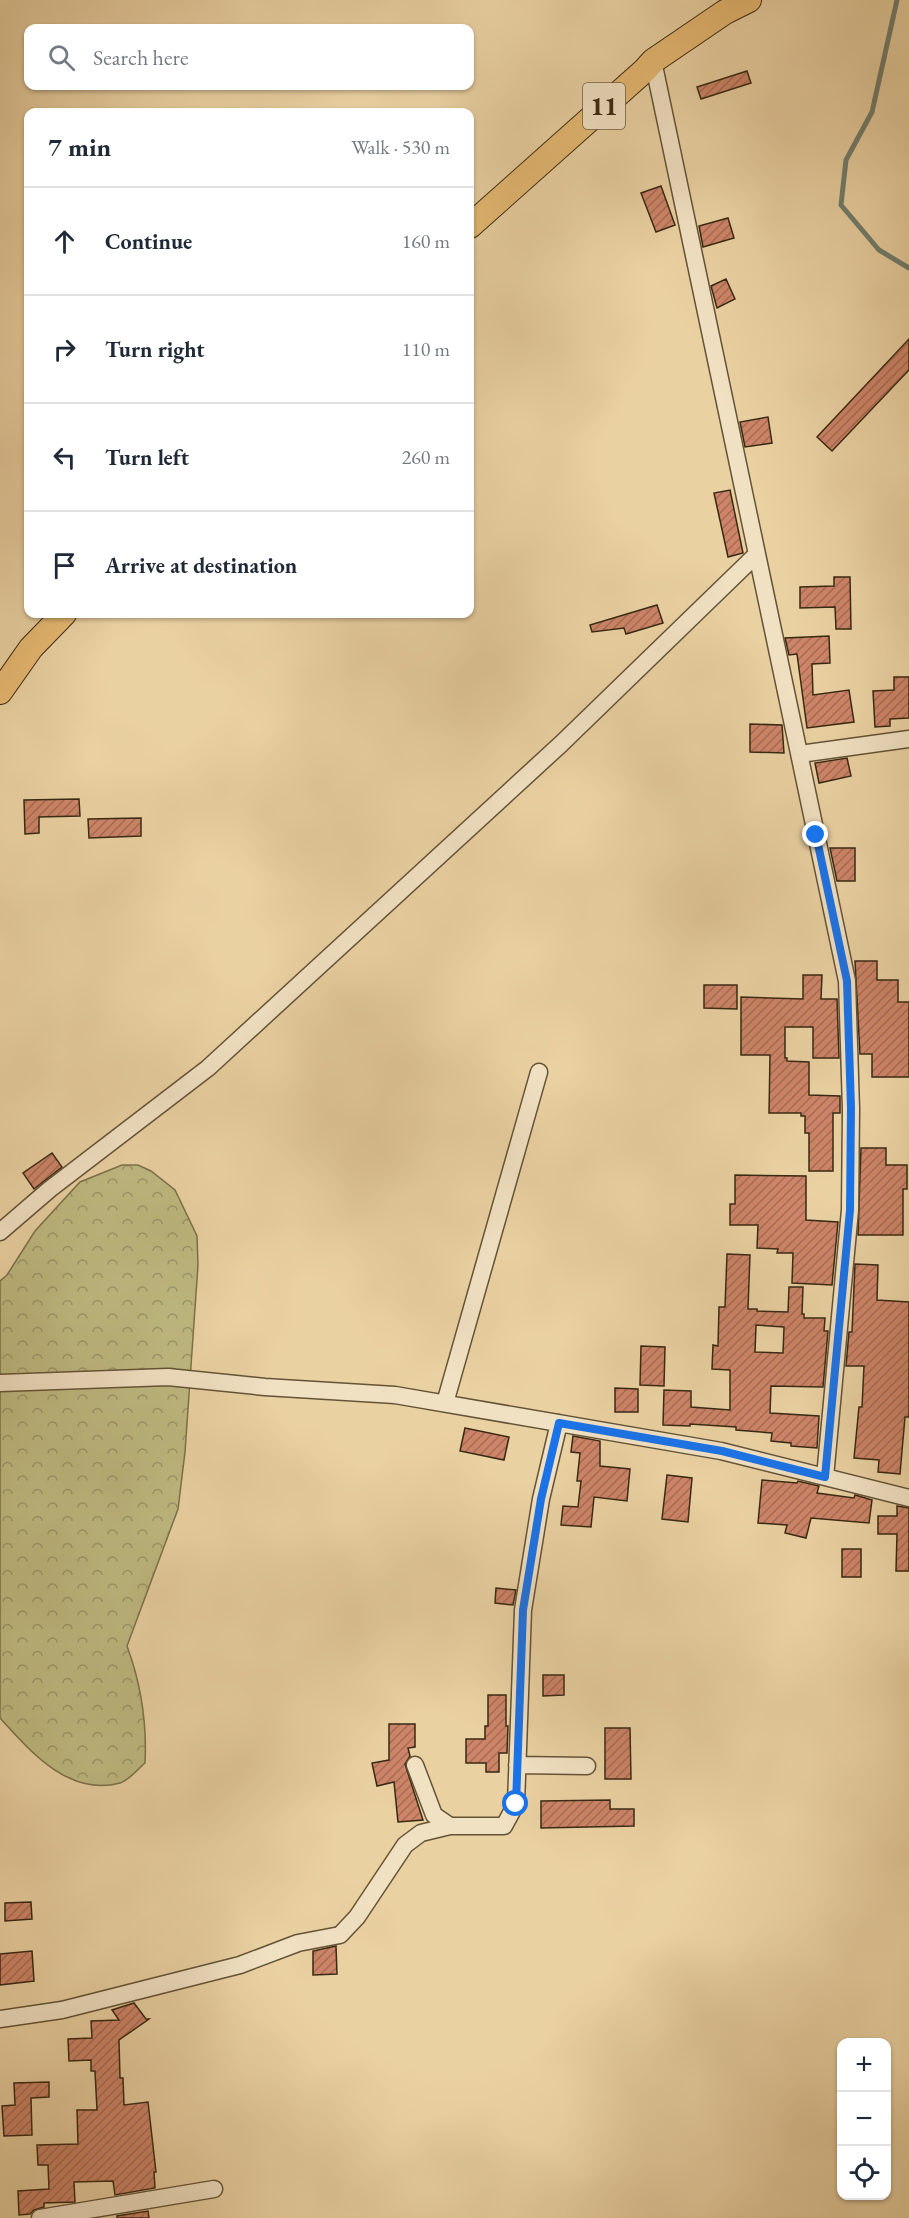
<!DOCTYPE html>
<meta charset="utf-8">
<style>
:root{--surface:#fff;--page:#f6f6f7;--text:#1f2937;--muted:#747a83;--line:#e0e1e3}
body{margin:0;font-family:"EB Garamond",serif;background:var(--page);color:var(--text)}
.controls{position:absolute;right:18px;bottom:18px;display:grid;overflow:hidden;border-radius:12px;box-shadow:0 2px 4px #0004}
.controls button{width:54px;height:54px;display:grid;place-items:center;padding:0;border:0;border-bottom:2px solid var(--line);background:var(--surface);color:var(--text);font:30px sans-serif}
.stop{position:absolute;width:18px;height:18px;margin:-14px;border:4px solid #1a73e8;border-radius:50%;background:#fff}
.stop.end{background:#1a73e8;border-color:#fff;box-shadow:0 2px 6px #0008}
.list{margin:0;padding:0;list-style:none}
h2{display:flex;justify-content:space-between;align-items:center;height:78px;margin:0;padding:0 24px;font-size:26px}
h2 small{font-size:20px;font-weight:400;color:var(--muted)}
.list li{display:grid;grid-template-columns:39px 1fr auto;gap:18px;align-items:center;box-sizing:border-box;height:108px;padding:0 24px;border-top:2px solid var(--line)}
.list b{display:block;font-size:22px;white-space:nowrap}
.list em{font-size:20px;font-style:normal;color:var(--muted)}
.icon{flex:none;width:33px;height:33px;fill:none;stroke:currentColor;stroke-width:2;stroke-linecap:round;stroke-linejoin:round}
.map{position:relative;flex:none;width:909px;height:2218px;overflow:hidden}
.search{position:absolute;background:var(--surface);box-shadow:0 2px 4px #0004;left:24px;top:24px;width:450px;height:66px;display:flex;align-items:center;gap:15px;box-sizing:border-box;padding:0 21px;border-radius:12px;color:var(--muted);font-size:22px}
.panel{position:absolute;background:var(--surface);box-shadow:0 2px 4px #0004;left:24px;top:108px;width:450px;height:510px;border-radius:12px}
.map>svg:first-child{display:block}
.forest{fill:url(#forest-crowns);stroke:#7b714a;stroke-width:1.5}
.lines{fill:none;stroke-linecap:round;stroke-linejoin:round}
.stream{stroke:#727e6e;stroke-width:5}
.building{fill:url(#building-hatch);stroke:#382913;stroke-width:1.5;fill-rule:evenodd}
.minor-casing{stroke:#645337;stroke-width:19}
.highway-casing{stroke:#382913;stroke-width:26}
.minor{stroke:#f1e1c3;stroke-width:16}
.highway{stroke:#e5b871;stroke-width:24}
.route{stroke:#1a73e8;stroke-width:8}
.labels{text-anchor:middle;stroke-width:4.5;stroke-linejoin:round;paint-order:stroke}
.shield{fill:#f1e1c3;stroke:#706048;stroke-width:1.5}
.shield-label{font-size:26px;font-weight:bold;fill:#382913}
</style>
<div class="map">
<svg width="909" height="2218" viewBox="0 0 909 2218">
<defs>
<pattern id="forest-crowns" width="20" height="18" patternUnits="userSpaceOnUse" patternTransform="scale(1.5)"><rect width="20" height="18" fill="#beb980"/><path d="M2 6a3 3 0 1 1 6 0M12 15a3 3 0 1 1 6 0" fill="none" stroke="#9b9668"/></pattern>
<pattern id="building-hatch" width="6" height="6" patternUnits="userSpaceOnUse" patternTransform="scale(1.5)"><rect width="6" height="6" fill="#cd8468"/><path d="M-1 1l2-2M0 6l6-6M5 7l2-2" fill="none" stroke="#a76c54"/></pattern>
</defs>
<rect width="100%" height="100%" fill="#ead1a2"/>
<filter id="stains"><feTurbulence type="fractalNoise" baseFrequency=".00333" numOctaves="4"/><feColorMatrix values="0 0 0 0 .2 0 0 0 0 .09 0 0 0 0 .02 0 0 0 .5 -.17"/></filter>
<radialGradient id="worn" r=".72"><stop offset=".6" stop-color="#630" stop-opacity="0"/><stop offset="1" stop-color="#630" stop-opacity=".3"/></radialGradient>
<path class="forest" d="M122,1165H138L151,1171L175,1190L197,1236L198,1265L185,1452L178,1509L127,1646C141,1684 147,1723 145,1763C138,1769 128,1781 120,1783C69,1797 30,1751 0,1718V1281L7,1275L35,1231L80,1182Z"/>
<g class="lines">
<path class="stream" d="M897,0L872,112L846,160L841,205L879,250L909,268"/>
</g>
<path class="building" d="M747,71L751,83L701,99L697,87Z
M661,186L675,225L656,232L641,193Z
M728,218L734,238L703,247L699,226Z
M726,279L735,299L717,308L711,286Z
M909,339V370L832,451L817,437Z
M768,417L772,443L745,447L740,422Z
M730,490L743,553L728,557L714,493Z
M834,577H850L851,629H836L835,607L800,608V587L834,586Z
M657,605L663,623L626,634L624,628L592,632L590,625Z
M829,636L830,663L812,664L813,695L849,690L854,722L807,728L797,654L789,655L785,638Z
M894,677H909V718L890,719V726L875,727L873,691L894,690Z
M750,724L782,725L784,753L750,752Z
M847,758L851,776L819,783L815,763Z
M79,799L80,816L39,817V833L25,834L24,800Z
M141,818V836L89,838L88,819Z
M830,848H855V881H837Z
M855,961H877V980H898V1002H909V1077H872V1054H860Z
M803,975H822L821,999H837L839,1058H813V1027H785V1058H787V1061L809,1062V1095L840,1096V1113H833V1171H809V1133H805V1116H801V1113H769L770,1055H741V997L803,999Z
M704,985H737V1009L704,1008Z
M861,1148H886V1165H907V1189H903V1235H858Z
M52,1153L62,1167L34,1189L23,1173Z
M735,1175L806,1176V1220L838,1222L832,1285L792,1283L793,1253H777L778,1249L757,1248L758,1225H730V1204H735Z
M727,1254L750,1255L748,1309H757V1311L788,1312L789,1287H803L802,1314H804V1318H825L824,1331H828L823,1387L771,1386L770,1413L819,1416L817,1448L791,1446V1443L771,1441L772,1433L736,1430V1427L690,1424V1426L663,1425L664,1390L691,1391V1407L730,1410V1370L712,1369L713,1345L718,1346L719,1307H725ZM756,1325L784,1327L783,1353L755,1352Z
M855,1264L878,1265L877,1300L909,1302V1417H905L900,1474L878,1472L879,1460L854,1458L859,1407H862L864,1366H846L849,1332H852Z
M641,1346L665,1347L664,1386L640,1385Z
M615,1388L638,1389V1412H615Z
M465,1428L509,1437L504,1460L460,1451Z
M573,1436L600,1441V1466L630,1469L627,1501L594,1497L591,1527L561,1525L563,1506L578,1507L581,1481H577L580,1453L571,1452Z
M667,1475L692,1478L688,1522L662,1519Z
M762,1480L797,1483L798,1481L819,1486L817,1493L854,1498L855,1495L872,1500L869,1523L811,1518L806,1538L785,1533L787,1525L758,1523Z
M897,1506L909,1508V1571H896L897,1534H878V1516H897Z
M842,1549H861V1577H842Z
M496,1588L516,1590L513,1605L495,1603Z
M543,1675H564V1695L543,1696Z
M488,1695H506V1726H508L507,1753H499V1772H486V1763H466V1739H485V1726H488Z
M389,1724H415V1747L408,1748L410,1756L405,1764L423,1820L398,1822L394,1782L377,1786L372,1763L389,1760Z
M605,1728H630L631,1779H605Z
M610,1800V1809H634V1826L541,1828V1801Z
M31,1902L32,1919L5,1921V1903Z
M336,1946L337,1974L313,1975V1951Z
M32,1951L34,1981L0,1985V1954Z
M134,2003L146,2019H149L119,2040L120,2078H123L124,2105L148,2102L156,2172H154L155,2188L115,2195L113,2181L74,2182L75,2202L44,2203V2207L34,2210L30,2214L19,2215L18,2191L49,2189L48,2165H38L37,2145L78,2144L77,2110H97L95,2071H91V2060L69,2061L68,2039L92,2038L91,2021L119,2020L112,2010Z
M49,2082V2097L31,2098L32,2135L4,2136L2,2106L15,2105L14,2083Z
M148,2211L149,2218H117V2216Z"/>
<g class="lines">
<g class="minor-casing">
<path id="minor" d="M653,61L847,981L851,1109L850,1210L825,1477
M800,754L909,739
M0,1232L50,1189L208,1068L561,744L757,554
M0,1383L168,1377L265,1387L395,1395L721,1451L909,1498
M445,1403L539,1072
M415,1765L434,1815L450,1826H504L516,1804L523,1610L541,1499L559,1423
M517,1765L587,1766
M0,2019L62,2010L240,1965L298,1943L340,1935L357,1917L405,1845L421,1833L450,1826
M40,2218L214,2189"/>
</g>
<g class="highway-casing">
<path id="highway" d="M470,226L645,70L653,61L725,12L749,0
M0,692L31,648L64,614"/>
</g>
<use href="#minor" class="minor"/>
<use href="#highway" class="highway"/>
</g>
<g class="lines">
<path class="route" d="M516,1804L523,1610L541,1499L559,1423L722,1451L825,1477L850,1210L851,1108L847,981L816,835"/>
</g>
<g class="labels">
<rect class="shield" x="583" y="83" width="42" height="46" rx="4.5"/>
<g class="shield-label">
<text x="604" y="115">11</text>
</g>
</g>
<rect width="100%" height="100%" filter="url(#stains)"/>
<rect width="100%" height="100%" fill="url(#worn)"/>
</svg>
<div class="controls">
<button>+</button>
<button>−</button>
<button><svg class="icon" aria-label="locate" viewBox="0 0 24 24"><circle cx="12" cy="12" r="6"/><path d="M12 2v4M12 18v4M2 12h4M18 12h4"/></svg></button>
</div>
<div class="stop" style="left:516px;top:1804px"></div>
<div class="stop end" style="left:816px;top:835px"></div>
<div class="search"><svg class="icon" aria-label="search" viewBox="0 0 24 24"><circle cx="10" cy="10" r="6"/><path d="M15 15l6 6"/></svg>Search here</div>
<section class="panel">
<h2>7 min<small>Walk · 530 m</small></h2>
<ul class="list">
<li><svg class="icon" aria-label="ahead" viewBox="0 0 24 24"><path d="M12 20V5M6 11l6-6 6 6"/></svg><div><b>Continue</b></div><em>160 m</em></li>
<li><svg class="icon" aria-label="right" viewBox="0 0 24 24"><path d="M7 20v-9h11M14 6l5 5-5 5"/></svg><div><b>Turn right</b></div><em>110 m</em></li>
<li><svg class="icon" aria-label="left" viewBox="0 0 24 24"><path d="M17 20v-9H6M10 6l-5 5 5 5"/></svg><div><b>Turn left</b></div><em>260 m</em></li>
<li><svg class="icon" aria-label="arrive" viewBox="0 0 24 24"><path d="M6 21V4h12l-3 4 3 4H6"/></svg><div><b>Arrive at destination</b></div></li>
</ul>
</section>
</div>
